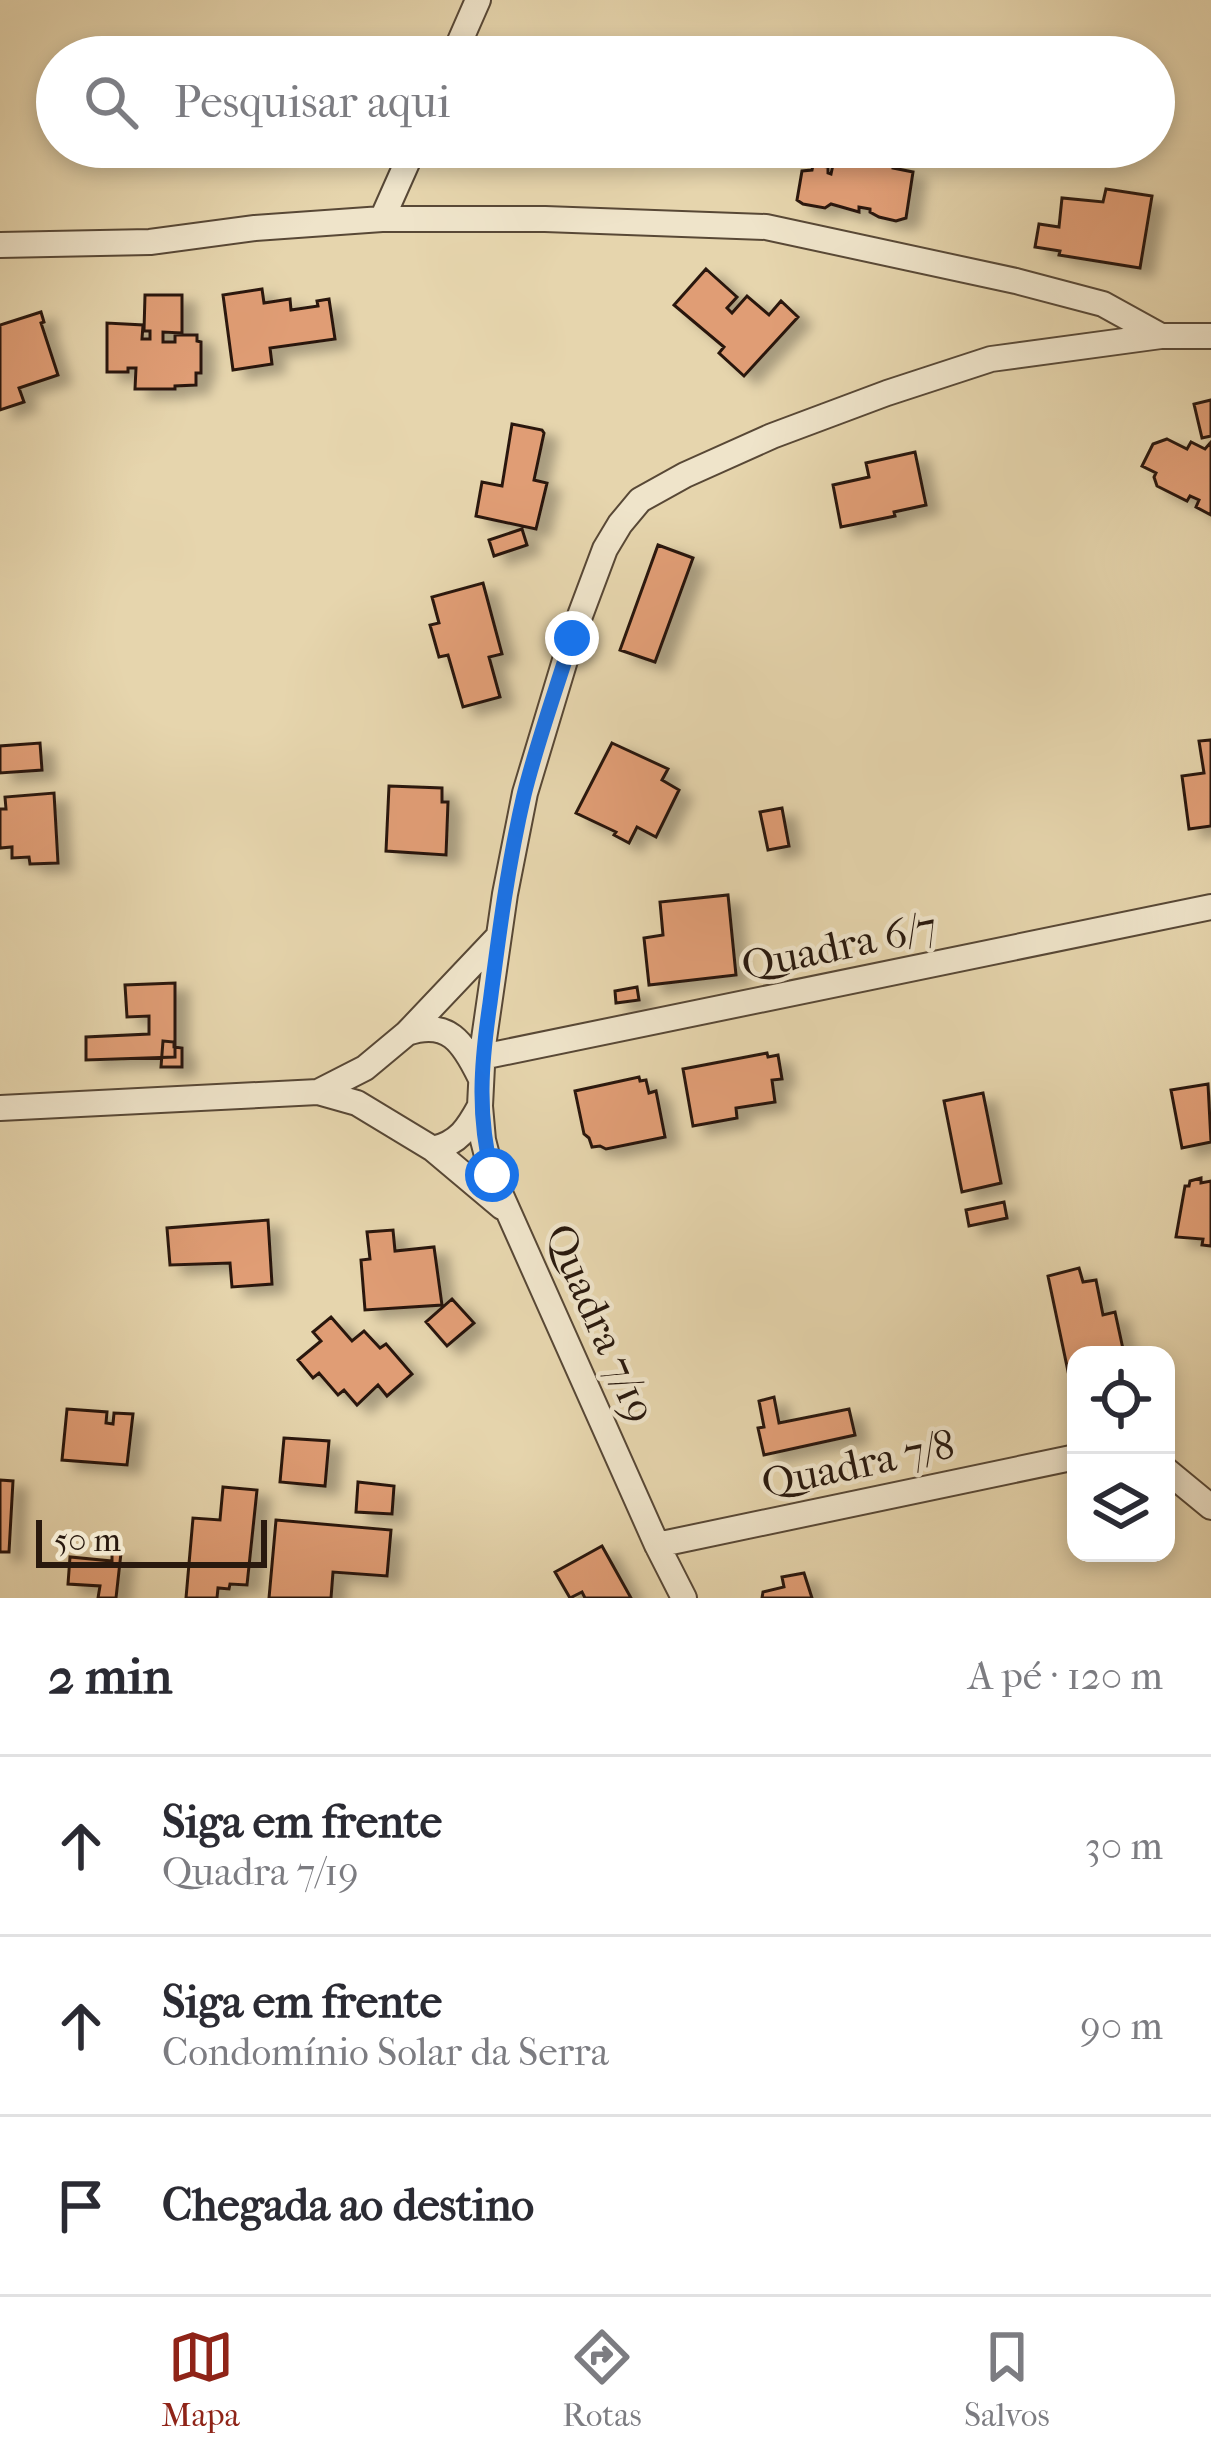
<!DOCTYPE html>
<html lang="pt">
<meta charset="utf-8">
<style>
:root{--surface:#fff;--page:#f2f2f3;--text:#2b2b33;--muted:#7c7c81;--line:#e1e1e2;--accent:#8f2418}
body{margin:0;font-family:"IM FELL French Canon",serif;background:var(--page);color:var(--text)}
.controls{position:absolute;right:36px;bottom:36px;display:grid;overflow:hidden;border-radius:24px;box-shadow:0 6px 18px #0003}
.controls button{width:108px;height:108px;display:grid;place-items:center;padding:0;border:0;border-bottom:3px solid var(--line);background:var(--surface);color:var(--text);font:60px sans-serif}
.scale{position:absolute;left:36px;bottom:30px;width:231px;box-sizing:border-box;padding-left:12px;border:6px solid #29190e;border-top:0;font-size:33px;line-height:42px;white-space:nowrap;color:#29190e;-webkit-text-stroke:9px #efe4ca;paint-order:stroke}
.stop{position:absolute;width:36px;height:36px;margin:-27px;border:9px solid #1a73e8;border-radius:50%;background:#fff}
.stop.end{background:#1a73e8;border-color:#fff;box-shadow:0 3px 12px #0008}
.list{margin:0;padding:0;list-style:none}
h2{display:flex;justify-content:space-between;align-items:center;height:156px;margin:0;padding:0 48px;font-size:51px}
h2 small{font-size:39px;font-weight:400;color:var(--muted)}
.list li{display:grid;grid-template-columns:78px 1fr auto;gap:36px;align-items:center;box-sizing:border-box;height:180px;padding:0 48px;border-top:3px solid var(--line)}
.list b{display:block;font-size:45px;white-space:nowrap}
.list p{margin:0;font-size:39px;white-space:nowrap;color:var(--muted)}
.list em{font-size:39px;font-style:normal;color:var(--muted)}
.icon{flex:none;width:66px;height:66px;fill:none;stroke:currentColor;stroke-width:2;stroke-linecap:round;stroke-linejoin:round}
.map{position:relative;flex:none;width:1211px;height:1598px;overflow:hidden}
.search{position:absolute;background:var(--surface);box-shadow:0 6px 18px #0003;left:36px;right:36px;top:36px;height:132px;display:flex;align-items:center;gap:30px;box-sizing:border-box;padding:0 42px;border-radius:66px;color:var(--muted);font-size:45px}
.sheet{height:696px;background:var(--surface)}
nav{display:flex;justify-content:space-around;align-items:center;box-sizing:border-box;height:168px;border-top:3px solid var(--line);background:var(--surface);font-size:33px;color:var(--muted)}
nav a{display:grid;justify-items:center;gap:6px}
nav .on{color:var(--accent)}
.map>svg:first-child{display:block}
.building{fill:#e09d74;stroke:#29190e;stroke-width:3;filter:url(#shadow)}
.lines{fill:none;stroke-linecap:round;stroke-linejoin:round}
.street-casing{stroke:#584836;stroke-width:28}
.street{stroke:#efe4ca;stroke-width:24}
.route{stroke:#1a73e8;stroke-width:15}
.labels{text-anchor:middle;stroke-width:9;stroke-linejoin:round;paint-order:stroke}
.street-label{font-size:42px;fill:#29190e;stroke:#efe4ca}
</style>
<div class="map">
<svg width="1211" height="1598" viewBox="0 0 1211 1598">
<defs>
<filter id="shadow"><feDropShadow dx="13" dy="8" stdDeviation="6" flood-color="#0004"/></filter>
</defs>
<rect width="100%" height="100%" fill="#e6d5ad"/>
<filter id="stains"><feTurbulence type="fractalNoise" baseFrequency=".00167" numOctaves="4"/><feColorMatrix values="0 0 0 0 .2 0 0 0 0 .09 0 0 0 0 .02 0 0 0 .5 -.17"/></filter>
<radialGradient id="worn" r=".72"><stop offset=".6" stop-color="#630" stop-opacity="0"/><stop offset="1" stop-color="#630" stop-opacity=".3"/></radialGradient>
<path class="building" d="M847,152L894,160L893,168L913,172L906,218L896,221L879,217L870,212V209L859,207V212L831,204L825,208L803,204L797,200L802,171L812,170L813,165L828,167V173L831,174L834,160Z
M1106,189L1152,196L1140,268L1059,255L1060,251L1035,247L1039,224L1059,227L1062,198L1103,202Z
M706,269L737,297L727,308L732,313L747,296L769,315L781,301L798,317L744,376L719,353L724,347L674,305Z
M262,289L264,303L290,299L291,310L318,306L317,301L329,299L335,339L270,348L272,364L233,370L223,295Z
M145,295H182V333L163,332V342H175V335H197V341L201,342V373H196V385L175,386V389H135L136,368H128V372H107V323L143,325L142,339H150V331H144Z
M41,312L44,322L41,323L58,375L19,388L24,402L0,410V325Z
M1211,400V436L1202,438L1194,404Z
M512,424L542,430L544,433L534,480L547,483L536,529L476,516L482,482L502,486Z
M1167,439L1187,449L1191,442L1205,449L1211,442V515L1196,507L1199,500L1190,496L1187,501L1157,486L1154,477L1156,473L1142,466L1153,444Z
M915,452L926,505L894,512L895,516L841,527L833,485L869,477L866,463Z
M522,529L527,545L494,556L489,540Z
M658,545L693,558L655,662L620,650Z
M483,583L502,654L489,657L500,697L463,707L448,655L439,657L430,625L439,623L432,597Z
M1211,740V826L1189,829L1182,776L1204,773L1199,741Z
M40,743L42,770L0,773V746Z
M612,743L668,769L662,780L679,790L656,837L637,827L629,843L614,835L616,832L576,813Z
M389,786L442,788V802H448L446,855L386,851Z
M54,793L58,863L30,864L29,857L12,858V847L0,848V809H6L5,797Z
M782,808L789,846L768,850L760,812Z
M728,895L736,975L649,985L644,938L663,935L660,902Z
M175,983V1057L86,1060V1037L149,1034V1016L127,1017L125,985Z
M637,987L639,1000L616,1003L615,991Z
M163,1041L174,1042V1047L182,1048V1067H161Z
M767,1053L768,1057L778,1055L782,1079L772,1080L775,1102L736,1108L737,1118L693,1126L683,1069Z
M639,1077L640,1081L646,1080L649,1093L656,1091L665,1137L606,1149L600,1146L592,1147L589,1138L584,1134L575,1091Z
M1208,1084L1211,1142L1182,1148L1171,1090Z
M983,1093L1001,1183L962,1192L944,1101Z
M1201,1178V1183L1211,1181V1246L1202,1245L1203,1239L1176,1237L1185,1186H1189L1190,1181Z
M1004,1202L1007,1218L969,1226L966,1210Z
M268,1220L272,1284L232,1287L230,1263L170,1265L167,1228Z
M393,1230L395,1251L434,1247L442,1305L365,1310L361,1260L370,1259L367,1232Z
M1079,1268L1083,1282L1096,1280L1103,1315L1115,1312L1123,1349L1114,1350L1115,1355H1076V1375L1069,1376L1048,1276Z
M452,1299L474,1323L447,1346L426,1322Z
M331,1317L352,1341L364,1331L380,1348L386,1344L412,1374L387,1396L378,1385L357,1405L344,1390L338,1395L319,1373L313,1378L298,1360L321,1341L313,1332Z
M774,1397L779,1423L849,1409L855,1435L764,1455L758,1428L764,1427L759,1401Z
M67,1409L107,1412L106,1423L113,1424L114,1413L133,1414L127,1465L62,1460Z
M284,1438L329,1441L325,1486L280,1482Z
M0,1480L13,1481L9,1552H0Z
M358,1482L394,1486L392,1514L356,1512Z
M223,1487L257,1490L247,1585L230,1584L229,1589L218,1588L217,1598H186L193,1518L220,1520Z
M276,1520L391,1530L387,1576L333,1572L331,1598H269Z
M602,1546L631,1598H585L582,1592L570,1598L555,1572Z
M112,1552L121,1553L116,1598H98L100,1586L68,1584L70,1557L112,1561Z
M804,1573L812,1598H762L763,1592L784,1587L782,1577Z"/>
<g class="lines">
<g class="street-casing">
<path id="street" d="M453,57L478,0
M382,219L414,147
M0,245L150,242L255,228L382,219H545L766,227L1016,281L1103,304L1161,336
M407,1033C448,1019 463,1042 480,1077
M482,1057L1211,907
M318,1092L365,1068L407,1033L498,937
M0,1108L318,1092L357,1103L433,1149L502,1207
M433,1149C459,1143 468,1128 480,1106
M1166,1470L1211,1507
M657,1545L1076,1457
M684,1598L657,1545L492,1175L483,1140L480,1106L483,1046L505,894L525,793L572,637L605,549L620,524L640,500L685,475L772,436L887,393L991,359L1161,336H1211"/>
</g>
<use href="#street" class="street"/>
</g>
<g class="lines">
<path class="route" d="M492,1175C477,1114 481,1064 490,1003C499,933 508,864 524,795C537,742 556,690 572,638"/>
</g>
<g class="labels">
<g class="street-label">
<text transform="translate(839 945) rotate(-12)" y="15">Quadra 6/7</text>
<text transform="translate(601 1323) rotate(66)" y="15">Quadra 7/19</text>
<text transform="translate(858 1463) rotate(-12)" y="15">Quadra 7/8</text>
</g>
</g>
<rect width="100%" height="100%" filter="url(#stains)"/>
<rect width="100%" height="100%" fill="url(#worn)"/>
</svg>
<div class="controls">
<button><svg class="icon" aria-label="locate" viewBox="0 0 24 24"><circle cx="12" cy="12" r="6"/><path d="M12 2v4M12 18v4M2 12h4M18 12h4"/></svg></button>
<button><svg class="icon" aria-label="layers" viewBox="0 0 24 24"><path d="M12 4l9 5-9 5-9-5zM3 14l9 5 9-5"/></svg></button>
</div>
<div class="scale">50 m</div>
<div class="stop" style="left:492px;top:1175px"></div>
<div class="stop end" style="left:572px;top:638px"></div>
<div class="search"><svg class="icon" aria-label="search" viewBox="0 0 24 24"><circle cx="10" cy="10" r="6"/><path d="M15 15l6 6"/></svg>Pesquisar aqui</div>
</div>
<section class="sheet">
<h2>2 min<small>A pé · 120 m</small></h2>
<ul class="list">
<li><svg class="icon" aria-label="ahead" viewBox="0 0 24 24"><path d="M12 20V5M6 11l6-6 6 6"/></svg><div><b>Siga em frente</b><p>Quadra 7/19</p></div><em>30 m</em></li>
<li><svg class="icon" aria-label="ahead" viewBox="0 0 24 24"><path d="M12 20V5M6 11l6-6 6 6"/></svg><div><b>Siga em frente</b><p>Condomínio Solar da Serra</p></div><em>90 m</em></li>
<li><svg class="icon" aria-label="arrive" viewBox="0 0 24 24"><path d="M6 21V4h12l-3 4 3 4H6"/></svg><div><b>Chegada ao destino</b></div></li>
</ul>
</section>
<nav>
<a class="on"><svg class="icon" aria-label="map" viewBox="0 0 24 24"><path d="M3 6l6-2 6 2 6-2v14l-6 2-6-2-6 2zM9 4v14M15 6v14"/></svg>Mapa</a>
<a><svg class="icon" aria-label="directions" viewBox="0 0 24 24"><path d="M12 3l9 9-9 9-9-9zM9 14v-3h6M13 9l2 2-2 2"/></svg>Rotas</a>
<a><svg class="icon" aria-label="saved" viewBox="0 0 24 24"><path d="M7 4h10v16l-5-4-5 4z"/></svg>Salvos</a>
</nav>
